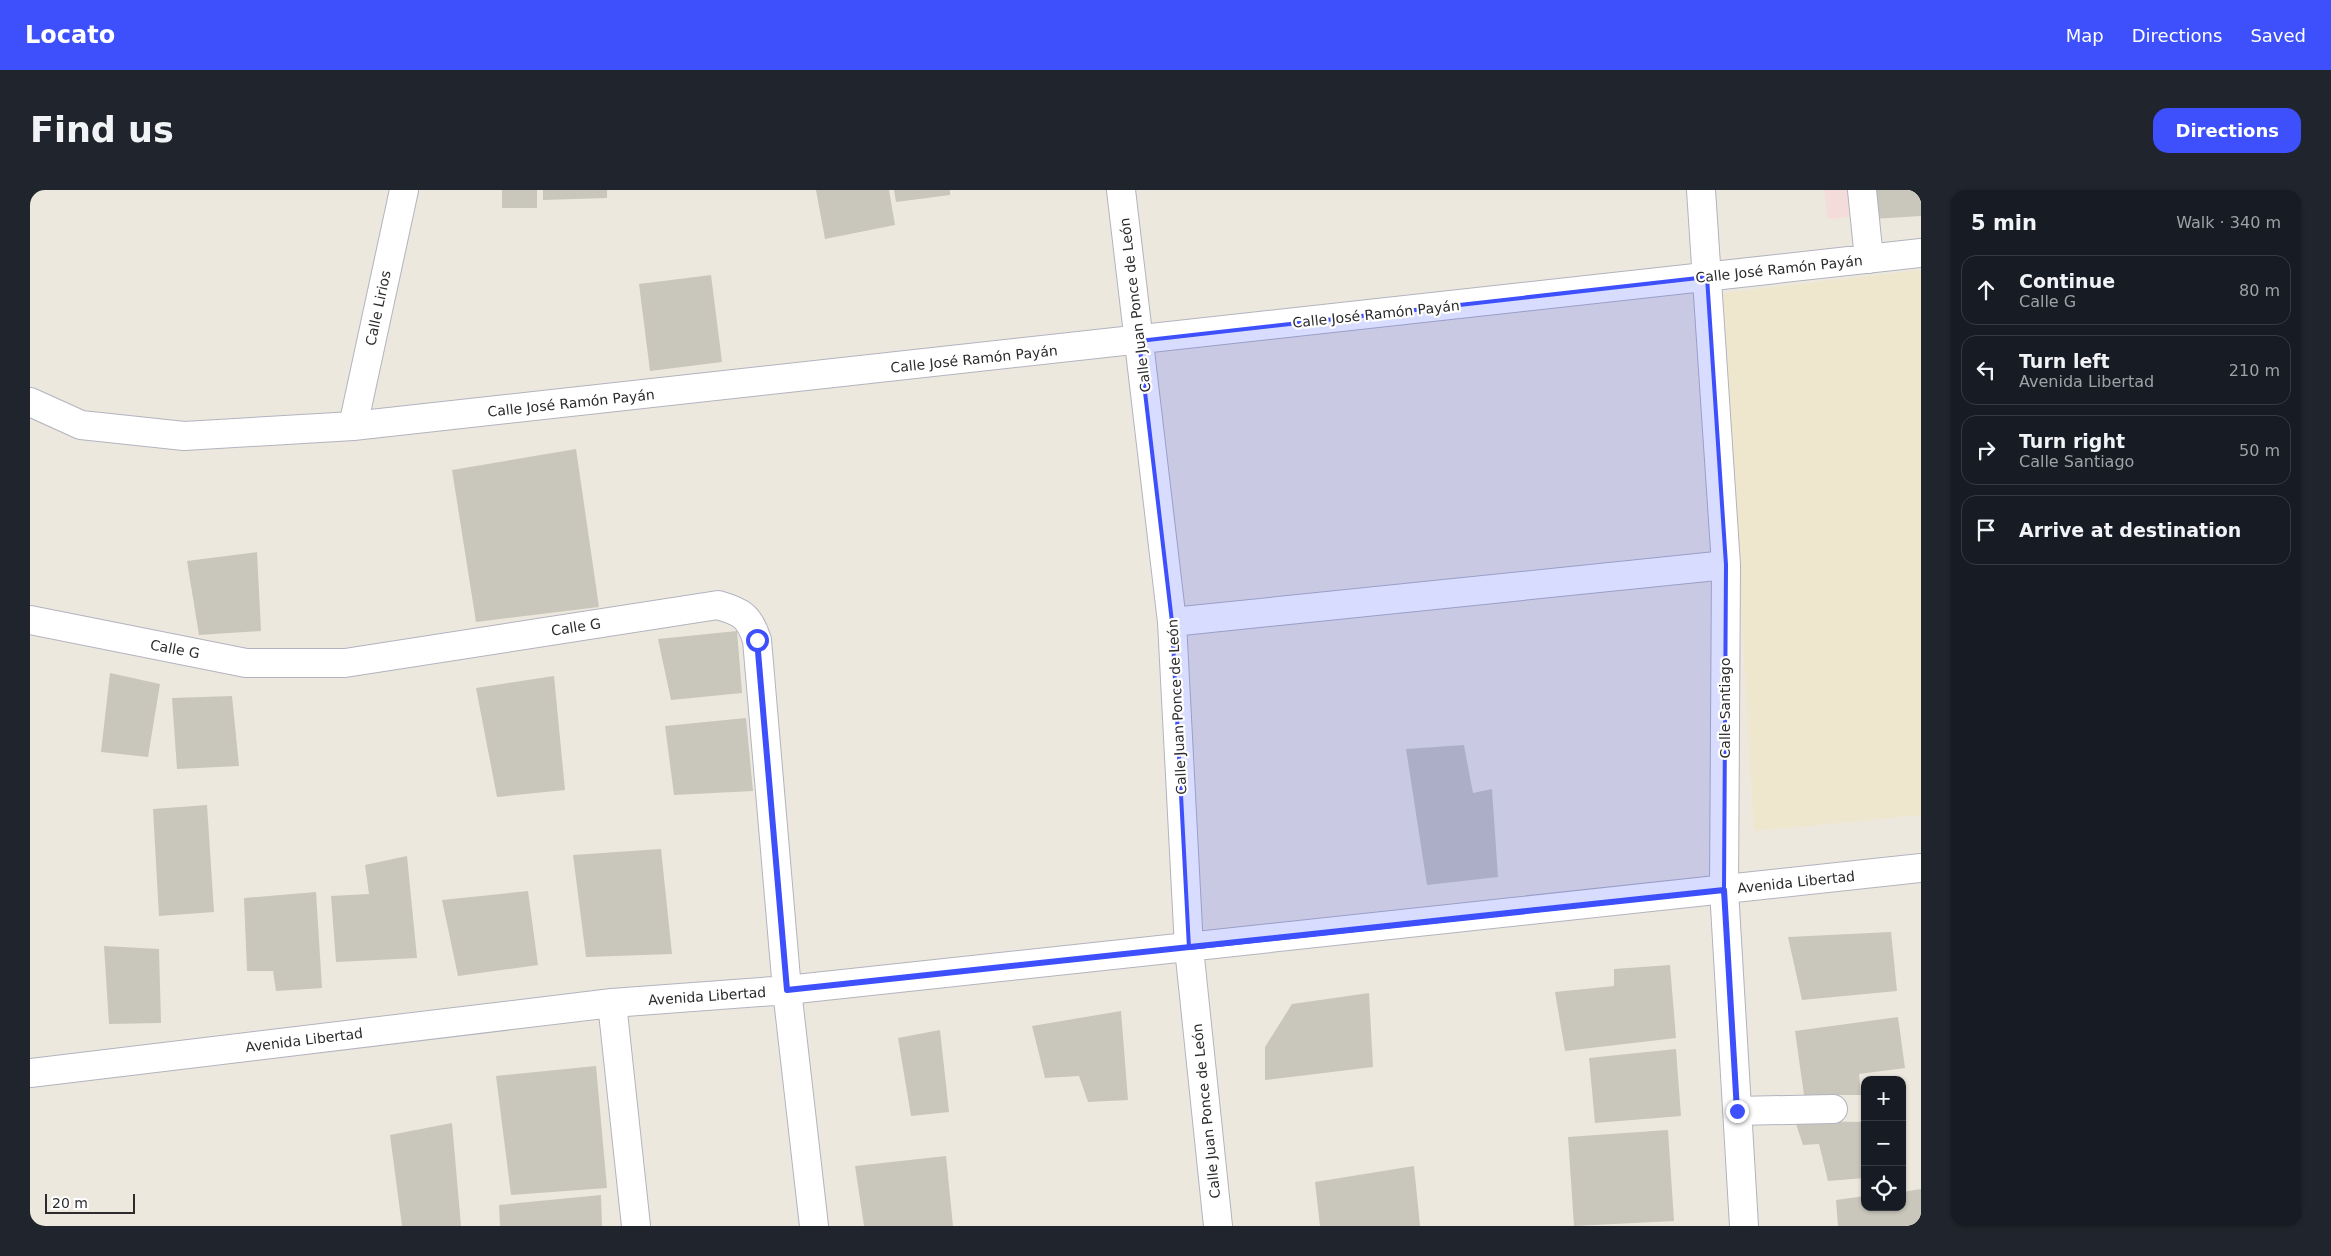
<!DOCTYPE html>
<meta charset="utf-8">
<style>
:root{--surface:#171b24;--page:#20242c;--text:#f1f3f6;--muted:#9ea1a6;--line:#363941;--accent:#3d50fb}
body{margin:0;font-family:"DejaVu Sans",sans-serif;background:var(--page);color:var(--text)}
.controls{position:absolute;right:15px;bottom:15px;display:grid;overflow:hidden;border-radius:10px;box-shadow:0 1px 4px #0004}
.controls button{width:45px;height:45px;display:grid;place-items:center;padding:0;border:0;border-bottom:1px solid var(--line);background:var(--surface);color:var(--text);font:25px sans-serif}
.scale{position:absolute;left:15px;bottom:12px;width:90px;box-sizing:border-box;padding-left:5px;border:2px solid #2c2c2c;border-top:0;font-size:14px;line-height:18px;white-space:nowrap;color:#2c2c2c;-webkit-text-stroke:4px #fff;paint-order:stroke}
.stop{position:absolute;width:15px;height:15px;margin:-11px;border:4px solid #3d50fb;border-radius:50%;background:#fff}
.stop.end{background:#3d50fb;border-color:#fff;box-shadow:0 1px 5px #0008}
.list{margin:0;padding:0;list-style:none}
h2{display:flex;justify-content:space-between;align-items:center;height:65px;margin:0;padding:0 20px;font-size:21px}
h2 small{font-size:16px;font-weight:400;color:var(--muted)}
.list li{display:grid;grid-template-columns:32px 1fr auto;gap:15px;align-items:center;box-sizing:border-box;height:70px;margin:0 10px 10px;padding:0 10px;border:1px solid var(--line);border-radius:15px}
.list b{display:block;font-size:19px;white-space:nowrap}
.list p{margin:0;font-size:16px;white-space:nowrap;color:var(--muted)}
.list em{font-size:16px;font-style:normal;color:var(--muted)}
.icon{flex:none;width:28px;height:28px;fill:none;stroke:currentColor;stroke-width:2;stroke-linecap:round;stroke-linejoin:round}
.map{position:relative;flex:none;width:1891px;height:1036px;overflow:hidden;border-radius:15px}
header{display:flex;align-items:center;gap:30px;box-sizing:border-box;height:70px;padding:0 25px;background:var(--accent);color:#fff}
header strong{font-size:24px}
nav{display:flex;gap:28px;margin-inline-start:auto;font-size:18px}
.intro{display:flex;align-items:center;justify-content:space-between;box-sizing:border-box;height:120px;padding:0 30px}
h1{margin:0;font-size:35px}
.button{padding:12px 22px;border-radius:15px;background:var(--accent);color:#fff;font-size:18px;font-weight:700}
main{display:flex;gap:30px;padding:0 30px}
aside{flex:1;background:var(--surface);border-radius:15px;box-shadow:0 1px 4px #0004}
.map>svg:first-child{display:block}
.education{fill:#efe7cd}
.medical{fill:#f4dcdb}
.building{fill:#c9c6bc}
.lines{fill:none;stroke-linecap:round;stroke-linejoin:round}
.minor-casing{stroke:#b2b3bf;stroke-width:30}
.minor{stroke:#fff;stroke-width:28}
.route{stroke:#3d50fb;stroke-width:6}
.marked{fill:#3d50fb;fill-opacity:0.2;stroke:#3d50fb;stroke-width:4;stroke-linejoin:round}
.labels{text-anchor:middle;stroke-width:4.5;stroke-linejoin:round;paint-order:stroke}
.street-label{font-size:14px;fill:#2c2c2c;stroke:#fff}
</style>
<header>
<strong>Locato</strong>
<nav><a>Map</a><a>Directions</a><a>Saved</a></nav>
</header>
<div class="intro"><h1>Find us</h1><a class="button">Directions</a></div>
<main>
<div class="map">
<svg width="1891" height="1036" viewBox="0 0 1891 1036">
<rect width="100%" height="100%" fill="#ede8de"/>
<path class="education" d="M1891,80V625L1724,641L1693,103Z"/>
<path class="medical" d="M1794,0H1891V20L1798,29Z"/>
<path class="building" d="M472,0H507V18H472Z
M513,0H577V8L513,10Z
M786,0H859L865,35L795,49Z
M864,0H920V5L866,12Z
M1840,0H1891V26L1843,29Z
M681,85L692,172L620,181L609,94Z
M546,259L569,417L446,432L422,280Z
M227,362L231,441L169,445L157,371Z
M707,441L712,503L641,510L628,449Z
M80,483L130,494L118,567L71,562Z
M524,486L535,600L467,607L446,498Z
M202,506L209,576L147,579L142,508Z
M716,528L723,601L644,605L635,536Z
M1434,555L1443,603L1462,599L1468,687L1397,695L1376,559Z
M177,615L184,722L129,726L123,619Z
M631,659L642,764L556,767L543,665Z
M377,666L387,768L306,772L301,706L339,704L335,675Z
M498,701L508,775L428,786L412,710Z
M286,702L292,798L246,801L243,781H217L214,708Z
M1861,742L1867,801L1772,810L1758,747Z
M74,756L129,759L131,833L79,834Z
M1640,775L1646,848L1535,861L1525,802L1584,796V779Z
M1339,803L1343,877L1235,890V857L1262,814Z
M1091,821L1098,910L1058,912L1049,886L1015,888L1002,836Z
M1868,827L1875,878L1829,884L1831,905H1774L1765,841Z
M910,840L919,922L881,926L868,848Z
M1646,859L1651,926L1565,933L1559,868Z
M566,876L577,998L481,1005L466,886Z
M1765,931L1835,932V988L1798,991L1789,954L1773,955Z
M422,933L431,1036H372L360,945Z
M1638,940L1644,1031L1544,1036L1538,947Z
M916,966L923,1036H834L825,976Z
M1384,976L1390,1036H1290L1285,992Z
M1891,999V1036H1808L1806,1010L1835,1006V1017H1872V1002Z
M571,1005L572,1036H470L469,1015Z"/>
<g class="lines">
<g class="minor-casing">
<path id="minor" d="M1091,0L1142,432L1159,758L1188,1036
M1671,0L1696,375L1694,700L1714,1036
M1832,0L1839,69
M0,212L51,235L154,246L323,236L1891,63
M323,236L374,0
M0,430L216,473H315L688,415C712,422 719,426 727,450L757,800L784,1036
M1142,432L1696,375
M582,813L606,1036
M0,883L582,813L757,800L1891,678
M1707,921L1803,919"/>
</g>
<use href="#minor" class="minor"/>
</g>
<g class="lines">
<path class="route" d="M727,450L757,800L1694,700L1707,921"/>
</g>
<path class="marked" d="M1677,87L1696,375L1694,700L1159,758L1142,432L1109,151Z"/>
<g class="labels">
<g class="street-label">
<text transform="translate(1749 79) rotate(-6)" y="5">Calle José Ramón Payán</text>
<text transform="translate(1105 115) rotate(-97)" y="5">Calle Juan Ponce de León</text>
<text transform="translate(348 118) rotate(-78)" y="5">Calle Lirios</text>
<text transform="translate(1346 124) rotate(-6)" y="5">Calle José Ramón Payán</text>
<text transform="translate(944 169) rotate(-6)" y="5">Calle José Ramón Payán</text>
<text transform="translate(541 213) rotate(-6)" y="5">Calle José Ramón Payán</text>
<text transform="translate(546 437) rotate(-9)" y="5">Calle G</text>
<text transform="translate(145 459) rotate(11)" y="5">Calle G</text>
<text transform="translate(1147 517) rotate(-93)" y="5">Calle Juan Ponce de León</text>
<text transform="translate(1695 518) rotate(-90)" y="5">Calle Santiago</text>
<text transform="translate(1766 692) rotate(-6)" y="5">Avenida Libertad</text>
<text transform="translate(677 806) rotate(-4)" y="5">Avenida Libertad</text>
<text transform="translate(274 850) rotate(-7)" y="5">Avenida Libertad</text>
<text transform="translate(1176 921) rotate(-96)" y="5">Calle Juan Ponce de León</text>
</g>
</g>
</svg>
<div class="controls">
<button>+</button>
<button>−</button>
<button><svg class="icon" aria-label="locate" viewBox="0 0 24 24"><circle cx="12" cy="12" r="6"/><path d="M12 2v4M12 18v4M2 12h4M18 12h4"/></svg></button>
</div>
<div class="scale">20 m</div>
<div class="stop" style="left:727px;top:450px"></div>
<div class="stop end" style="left:1707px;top:921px"></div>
</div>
<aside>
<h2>5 min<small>Walk · 340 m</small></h2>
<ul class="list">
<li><svg class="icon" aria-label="ahead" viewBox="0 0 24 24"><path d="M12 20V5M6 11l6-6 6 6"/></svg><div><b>Continue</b><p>Calle G</p></div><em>80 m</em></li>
<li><svg class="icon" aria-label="left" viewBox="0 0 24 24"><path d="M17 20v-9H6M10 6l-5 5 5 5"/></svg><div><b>Turn left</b><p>Avenida Libertad</p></div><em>210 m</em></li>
<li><svg class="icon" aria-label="right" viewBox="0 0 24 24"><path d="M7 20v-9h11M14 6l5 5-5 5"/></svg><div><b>Turn right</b><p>Calle Santiago</p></div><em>50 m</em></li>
<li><svg class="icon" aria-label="arrive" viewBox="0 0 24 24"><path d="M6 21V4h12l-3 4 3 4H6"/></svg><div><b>Arrive at destination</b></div></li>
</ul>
</aside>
</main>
